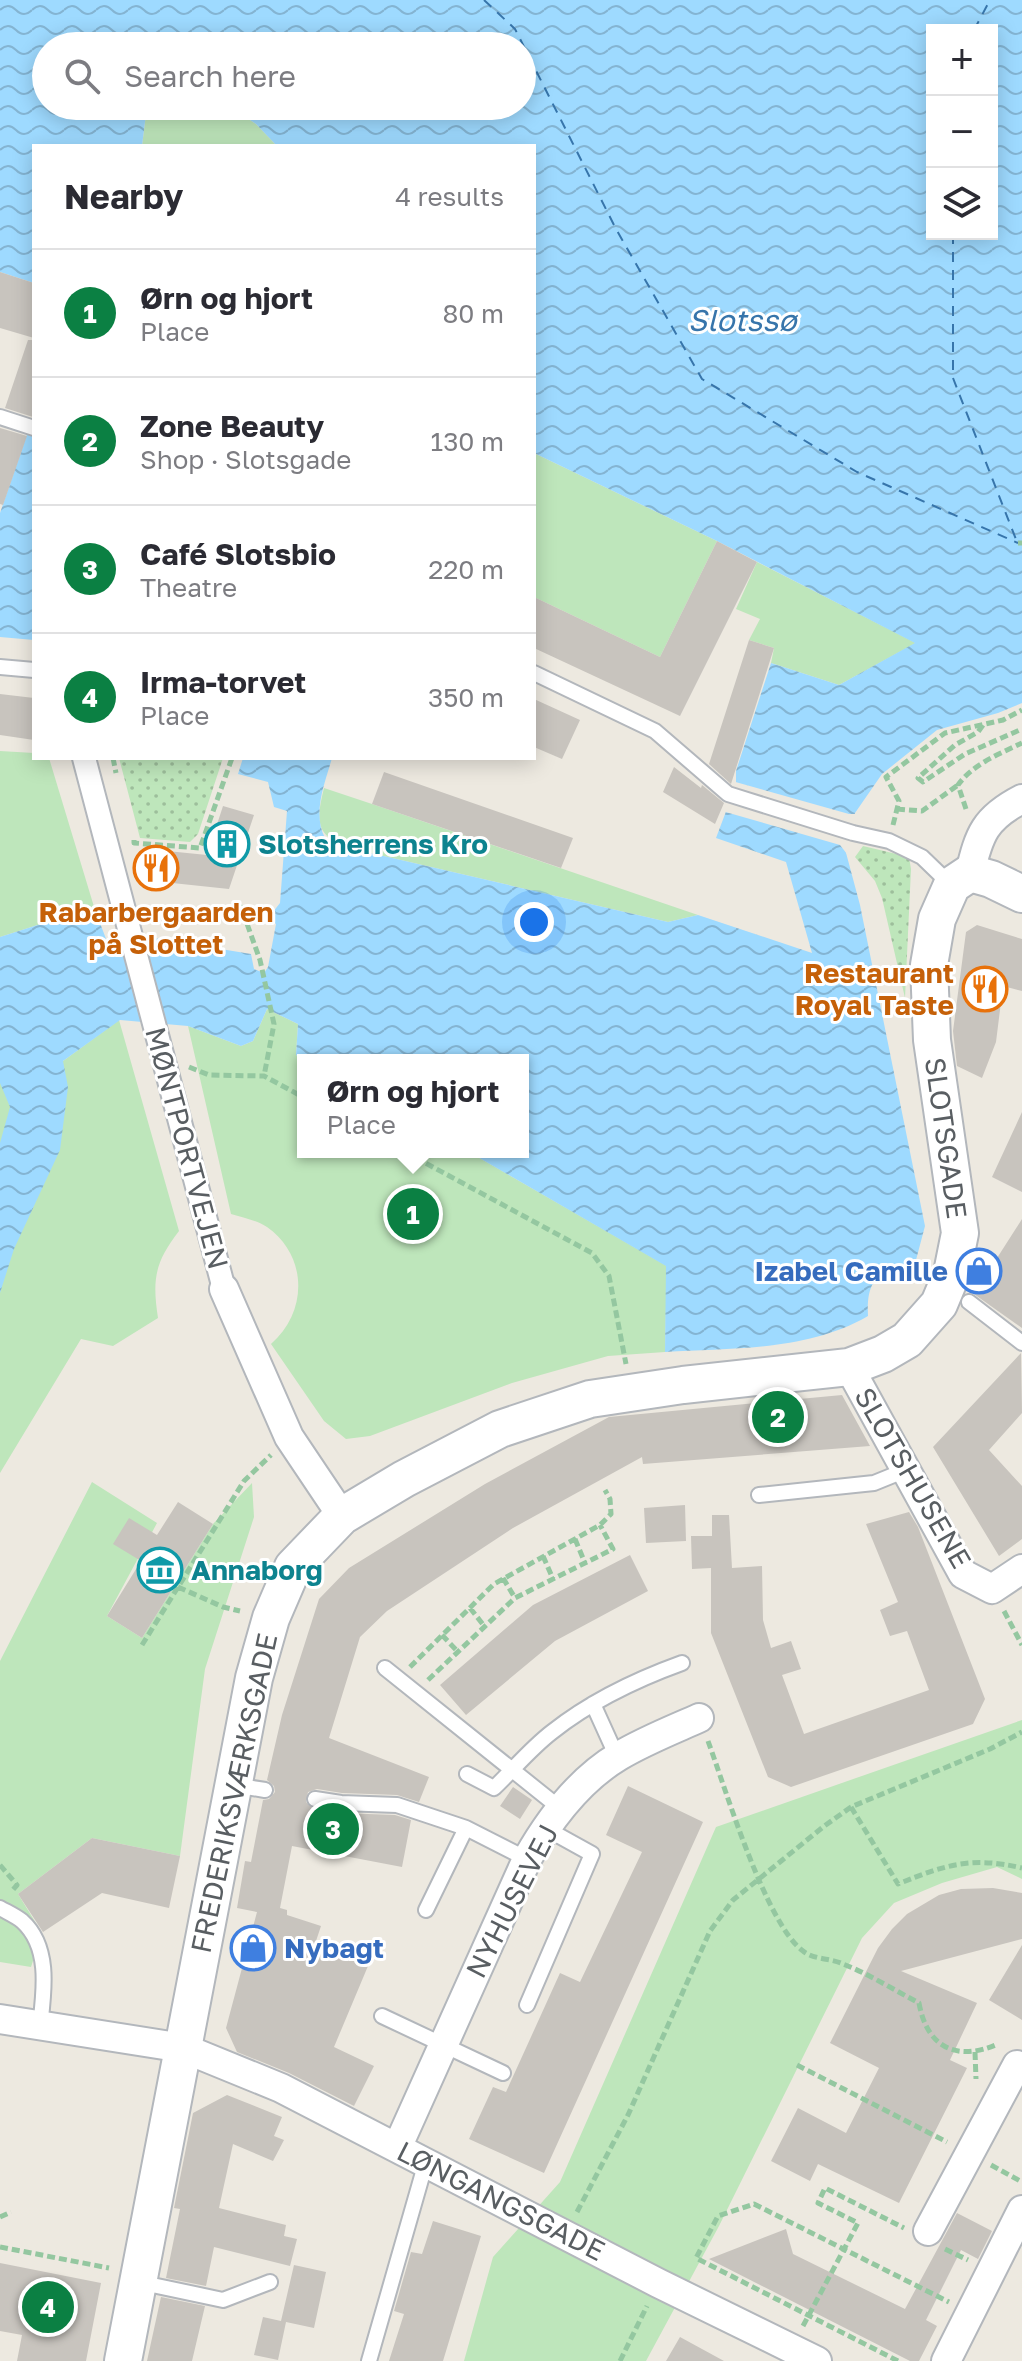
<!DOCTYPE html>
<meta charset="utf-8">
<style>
:root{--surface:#fff;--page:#f2f2f3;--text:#2b2b33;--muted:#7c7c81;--line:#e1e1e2;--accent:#0b8043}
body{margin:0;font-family:"Golos Text",sans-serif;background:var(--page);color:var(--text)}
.controls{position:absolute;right:24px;top:24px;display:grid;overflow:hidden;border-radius:0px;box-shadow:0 4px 20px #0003}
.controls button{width:72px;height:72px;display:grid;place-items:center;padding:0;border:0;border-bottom:2px solid var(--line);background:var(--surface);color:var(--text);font:40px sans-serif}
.you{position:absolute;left:534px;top:922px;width:28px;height:28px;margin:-20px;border:6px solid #fff;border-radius:50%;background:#1a73e8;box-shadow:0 0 0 12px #1a73e833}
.badge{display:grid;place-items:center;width:52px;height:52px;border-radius:50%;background:var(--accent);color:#fff;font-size:26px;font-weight:700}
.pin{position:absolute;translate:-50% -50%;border:4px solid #fff;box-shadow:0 2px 8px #0006}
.popup{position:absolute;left:297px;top:1054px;width:232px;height:104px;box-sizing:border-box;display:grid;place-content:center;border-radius:0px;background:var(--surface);filter:drop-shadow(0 2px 6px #0005);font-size:26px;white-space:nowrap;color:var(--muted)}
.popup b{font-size:30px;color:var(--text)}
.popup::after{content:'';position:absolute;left:50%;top:100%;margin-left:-16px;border:16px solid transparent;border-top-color:var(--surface)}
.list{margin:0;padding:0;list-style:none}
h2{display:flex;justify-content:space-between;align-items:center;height:104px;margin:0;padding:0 32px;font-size:34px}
h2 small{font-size:26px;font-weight:400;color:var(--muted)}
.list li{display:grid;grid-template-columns:52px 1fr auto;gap:24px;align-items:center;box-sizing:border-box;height:128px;padding:0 32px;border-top:2px solid var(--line)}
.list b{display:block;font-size:30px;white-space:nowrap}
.list p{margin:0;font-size:26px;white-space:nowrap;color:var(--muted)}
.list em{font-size:26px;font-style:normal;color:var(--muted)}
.icon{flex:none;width:44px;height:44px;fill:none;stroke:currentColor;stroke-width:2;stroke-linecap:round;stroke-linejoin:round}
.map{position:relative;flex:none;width:1022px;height:2361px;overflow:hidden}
.search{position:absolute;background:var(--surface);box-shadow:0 4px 20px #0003;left:32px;top:32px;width:504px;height:88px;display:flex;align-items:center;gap:20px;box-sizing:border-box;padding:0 28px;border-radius:44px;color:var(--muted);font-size:30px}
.panel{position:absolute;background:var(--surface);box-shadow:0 4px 20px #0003;left:32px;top:144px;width:504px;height:616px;border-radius:0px}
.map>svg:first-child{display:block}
.grass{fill:url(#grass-dots)}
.green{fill:#bee6bb}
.water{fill:url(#water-waves);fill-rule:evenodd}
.pier{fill:#ede9e0}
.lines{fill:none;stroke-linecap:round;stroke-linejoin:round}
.ferry{stroke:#3775ab;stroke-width:2;stroke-dasharray:10 8;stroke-linecap:butt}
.building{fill:#c8c4be}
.service-casing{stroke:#b3b7bc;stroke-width:18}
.pedestrian-casing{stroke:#b3b7bc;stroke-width:26}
.minor-casing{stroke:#b3b7bc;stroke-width:32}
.tertiary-casing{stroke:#b3b7bc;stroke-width:40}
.path{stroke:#94c7a0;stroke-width:5;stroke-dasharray:8 4;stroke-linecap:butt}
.service{stroke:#fff;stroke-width:14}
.pedestrian{stroke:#fff;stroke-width:22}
.minor{stroke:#fff;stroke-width:28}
.tertiary{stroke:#fff;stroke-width:36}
.labels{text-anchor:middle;stroke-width:6;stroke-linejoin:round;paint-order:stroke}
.culture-label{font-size:28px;font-weight:bold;fill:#0d838f;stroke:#fff;text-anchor:start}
.food-label{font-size:28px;font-weight:bold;fill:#c56008;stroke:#fff}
.street-label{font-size:28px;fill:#595e62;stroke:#fff}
.shop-label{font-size:28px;font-weight:bold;fill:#366cbe;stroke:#fff;text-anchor:end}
.water-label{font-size:30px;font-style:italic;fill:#3775ab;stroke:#fff}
</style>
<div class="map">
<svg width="1022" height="2361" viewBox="0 0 1022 2361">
<defs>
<pattern id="grass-dots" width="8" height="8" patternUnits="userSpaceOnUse" patternTransform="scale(2)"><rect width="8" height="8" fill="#bee6bb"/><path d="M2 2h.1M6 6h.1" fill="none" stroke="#9dbe9b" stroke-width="1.8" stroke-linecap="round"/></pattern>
<pattern id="water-waves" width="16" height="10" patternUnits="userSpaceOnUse" patternTransform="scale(2)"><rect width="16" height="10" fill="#9edaff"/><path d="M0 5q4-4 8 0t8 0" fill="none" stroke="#84b4d2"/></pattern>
</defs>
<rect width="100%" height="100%" fill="#ede9e0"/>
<path class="grass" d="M119,758H223L198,834L190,842L140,838Z
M863,846L909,857L911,869L905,998L882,898L875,881L855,857Z"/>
<path class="green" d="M147,106H229L256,124L277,146H142Z
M534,453L717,541L660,657L534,597Z
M757,562L916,643L839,685L771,663L774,648L749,640L760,619L736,609Z
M0,751L34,753V758H49L95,910L69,915L0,937Z
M324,788L372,804L698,915L668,922L349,848C315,836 316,821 324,788Z
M267,1009L298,1024L296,1055L305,1060H303V1152H469L667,1266L665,1352L608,1356L512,1383L370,1436L346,1439L324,1421L271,1344C308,1312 308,1256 267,1227C257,1220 243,1218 231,1214L188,1026L241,1046L253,1041Z
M119,1020L179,1231C155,1262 152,1279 158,1318L113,1346L81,1339L0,1473V1083L39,1075L63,1061Z
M92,1482L157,1523L107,1616L142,1638L213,1524L252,1483L254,1517L205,1669L180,1856L92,1838L18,1894L42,1933L31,1967L0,1962V1661Z
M1022,1720V1879L997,1867L942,1883L894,1903L862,1938L719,2226L646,2361H464L493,2257L560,2182L716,1827Z"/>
<path class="water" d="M0,0H1022V703L998,713L937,730L882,774L855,813L845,849L860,905L925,1226L916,1260C881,1272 866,1275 868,1316C808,1351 733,1348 665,1352L666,1266L469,1152H523V1060H305L296,1055L298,1024L267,1009L253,1041L241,1046L188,1026L120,1020L63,1061L68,1087L60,1150L14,1249L0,1293V1143L10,1107L0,1083V937L69,915L95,910L108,944L138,945L136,935L251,954L254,969L264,973L268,967L276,924L269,917L280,903L287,811L274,807L268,782L238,774L243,758H332C325,783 312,813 325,838L349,848L668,922L698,915L812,953L786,862L716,838L736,785V771L771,663L839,685L915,643L717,541L534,453V146H277L256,124L229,106H522V46H46V106H147L142,146H34V283L0,272ZM932,30H992V234H932Z
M34,414V640L0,637V513Z"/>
<path class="pier" d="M732,781L849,814H859L847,854L840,845L722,811Z"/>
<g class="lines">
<path class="ferry" d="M484,0L515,29L616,229L702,379L857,472L1018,543
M974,30L990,0
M953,234V378L1017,542"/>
</g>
<path class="building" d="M0,272L34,283V338L0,328Z
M28,340H34L33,417L5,408Z
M0,428L27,436L3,505L0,504Z
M717,541L757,562L680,716L534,648V597L660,657Z
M749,640L774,648L731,784L709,764Z
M0,694L34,698V740L0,735Z
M534,699L580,720L562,759L534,747Z
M674,767L701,788L702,785L724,803L715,824L663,792Z
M384,772L573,838L561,868L372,804Z
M223,806L254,815L229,889L144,880L147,849L207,855Z
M977,925L1022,939V991L1003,986L996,1042L982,1078L957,1066L953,1031L966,932Z
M1022,1112V1192L992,1177Z
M1022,1219V1328L974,1294Z
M1021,1353L1022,1413L989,1450L1022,1486V1539L999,1556L933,1447Z
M842,1395L870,1446L643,1464L642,1457L513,1528L387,1611L360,1637L329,1738L429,1777L419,1802L397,1795L342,1793L317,1789L308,1792L306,1802L313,1809L341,1813L395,1815L411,1820L402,1867L292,1846L280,1908L287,1910V1915L321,1926L316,1941L368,1966L334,2047L374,2066L354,2106L289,2073L237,2052L226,2028L257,1912L237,1908L245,1861L251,1862L263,1800L269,1799L275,1792L274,1786L267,1780L282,1715L319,1599L349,1568L485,1484L609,1417Z
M178,1502L213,1524L142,1638L107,1616L141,1561L113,1544L129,1518L157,1535Z
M685,1505L686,1541L646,1543L644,1508Z
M909,1512L918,1527L985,1699L973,1724L791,1787L768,1777L711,1633V1568L692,1569L691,1536H712V1515H729L732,1568L762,1566L763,1620L771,1648L791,1641L801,1669L782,1675L804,1734L929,1690L907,1631L890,1636L880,1610L898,1602L866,1524Z
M630,1555L648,1591L555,1641L466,1715L440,1685L533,1605Z
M628,1786L703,1822L544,2173L469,2139L493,2087L506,2092L560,1973L580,1982L642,1852L606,1835Z
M513,1787L532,1800L520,1819L500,1806Z
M92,1838L180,1856L169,1908L102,1893L43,1932L18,1894Z
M993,1888L1022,1893V1939L901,1971L977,2003L950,2060L967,2068L899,2203L818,2164L810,2181L771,2161L798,2108L846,2133L879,2068L830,2043L878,1948L892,1929L907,1914L939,1895L961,1889Z
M1022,1945V2020L989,2000Z
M227,2095L282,2117L274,2136L284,2140L273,2161L233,2144L219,2208L286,2225L284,2236L297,2239L290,2266L214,2247L206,2286L166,2278L180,2209L174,2208L193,2113Z
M957,2213L992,2231L978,2259L961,2250L926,2320L937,2326L919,2361H910L709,2259L786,2229L793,2254L905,2309Z
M433,2221L481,2236L443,2361H389L404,2314L394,2311L411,2252L422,2254Z
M0,2263L101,2283L86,2361H17L22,2335L0,2331Z
M294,2265L326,2272L314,2328L286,2322L278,2360L254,2355L263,2317L281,2321Z
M161,2297L205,2306L192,2361H147Z
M680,2337L724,2361H666Z"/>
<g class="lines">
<g class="service-casing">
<path id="service" d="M0,417L34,428
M0,667L34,670
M534,673L655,731L728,794L853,833L889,841L922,857L951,885
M969,1302L1022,1343
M759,1495L874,1483L906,1470
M385,1668L561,1809
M593,1704L617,1757
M467,1774L494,1788C513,1770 531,1748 552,1732C591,1701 635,1680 682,1663
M234,1785L265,1790
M315,1799L341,1803L397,1805L466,1828
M0,1908C7,1912 16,1916 22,1921C51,1947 44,1992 40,2026
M426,1910L466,1828L527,1859
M527,2005L592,1854L545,1828
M382,2016L503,2073
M138,2282L223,2300L270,2282
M369,2361L426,2162"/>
</g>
<g class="pedestrian-casing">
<path id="pedestrian" d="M84,758L224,1289"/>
</g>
<g class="minor-casing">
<path id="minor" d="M970,873C979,834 985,818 1022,799
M224,1289L289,1437L342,1516
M849,1367L963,1574L992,1589L1022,1569
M0,2019L183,2048L281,2088L658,2283L817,2361
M397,2148L527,1859C549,1820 579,1780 619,1756C644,1741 672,1730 699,1718
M928,2231L1017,2065L1022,2068
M946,2361L1022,2210"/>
</g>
<g class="tertiary-casing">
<path id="tertiary" d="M123,2361L254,1678L271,1618L293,1567L342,1516L404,1479L500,1429L590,1399L683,1385L849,1367L883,1354L907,1340L939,1304L952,1273L960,1233L932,1040L929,965L937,919L952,885L970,873L991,879L1022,894"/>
</g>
<path class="path" d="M1018,543H1022
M983,725L978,732L955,745L918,778L923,782L965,754L1022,729
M113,758L116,773
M897,809L922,811L958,785
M966,809L958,785C973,764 999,754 1022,743
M893,825L899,801L886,777L945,733L1003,720L1022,710
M134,840V843L200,848L232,758
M152,918L241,907L260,960L274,1024L264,1076
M189,1067L209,1075L264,1076L303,1097
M405,1152L592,1253L609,1276L626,1364
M575,1539L585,1563
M543,1556L553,1579
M503,1578L515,1598
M178,1587L223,1607L240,1611
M470,1608L485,1627
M1004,1611L1022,1645
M442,1635L458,1652
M142,1645L244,1481L271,1455
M410,1667L494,1584L600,1525L611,1514L610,1499L605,1490
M428,1680L515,1598L613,1549L600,1525
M708,1741C726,1790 766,1924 803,1951C814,1960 831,1958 843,1964C869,1974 894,1990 919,2003C927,2048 957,2062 998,2044
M851,1807L898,1884C945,1865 971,1856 1022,1868
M0,1865L17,1885L11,1892
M975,2052L976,2079
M797,2065L947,2142
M991,2165L1022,2182
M577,2212L628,2115L710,1931L733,1900L823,1827L851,1807L990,1749L1022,1732
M0,2217L11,2212
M0,2247L109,2268
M945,2249L968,2260
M803,2326L858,2223L818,2203L825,2188L904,2228
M620,2361L647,2306
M898,2361L696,2258L718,2216L754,2204L949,2302"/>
<use href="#service" class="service"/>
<use href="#pedestrian" class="pedestrian"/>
<use href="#minor" class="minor"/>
<use href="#tertiary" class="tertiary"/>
</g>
<defs>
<g id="building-ring" transform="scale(2.3)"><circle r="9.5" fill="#fff" stroke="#0f9aa8" stroke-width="1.5"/><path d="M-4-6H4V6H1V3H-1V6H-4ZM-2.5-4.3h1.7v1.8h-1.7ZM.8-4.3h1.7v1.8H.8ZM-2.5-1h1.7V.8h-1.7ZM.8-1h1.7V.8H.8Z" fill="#0f9aa8"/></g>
<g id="restaurant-ring" transform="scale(2.3)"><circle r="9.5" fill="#fff" stroke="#e8710a" stroke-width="1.5"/><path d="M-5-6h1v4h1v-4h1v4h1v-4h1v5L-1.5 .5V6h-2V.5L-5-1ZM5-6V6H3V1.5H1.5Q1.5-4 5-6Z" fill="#e8710a"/></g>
<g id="shop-ring" transform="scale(2.3)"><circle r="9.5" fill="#fff" stroke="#3f7fe0" stroke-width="1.5"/><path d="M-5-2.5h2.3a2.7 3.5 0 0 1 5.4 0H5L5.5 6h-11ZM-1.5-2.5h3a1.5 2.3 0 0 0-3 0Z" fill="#3f7fe0"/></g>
<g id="museum-ring" transform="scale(2.3)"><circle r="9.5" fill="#fff" stroke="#0f9aa8" stroke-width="1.5"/><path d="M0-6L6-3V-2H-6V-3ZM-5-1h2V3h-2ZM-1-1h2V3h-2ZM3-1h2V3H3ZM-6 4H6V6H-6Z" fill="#0f9aa8"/></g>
</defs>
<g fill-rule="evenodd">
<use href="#building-ring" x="227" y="844"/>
<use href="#restaurant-ring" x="156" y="868"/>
<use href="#restaurant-ring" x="985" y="989"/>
<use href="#shop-ring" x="979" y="1271"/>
<use href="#museum-ring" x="160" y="1570"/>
<use href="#shop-ring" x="253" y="1948"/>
</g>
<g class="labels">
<g class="culture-label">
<text x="258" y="854">Slotsherrens Kro</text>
<text x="191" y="1580">Annaborg</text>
</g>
<g class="food-label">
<text x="156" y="922">Rabarbergaarden<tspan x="156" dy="32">på Slottet</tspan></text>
<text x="954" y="983" text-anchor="end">Restaurant<tspan x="954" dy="32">Royal Taste</tspan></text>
</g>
<g class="street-label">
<text transform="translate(946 1138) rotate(82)" y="10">SLOTSGADE</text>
<text transform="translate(187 1148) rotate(75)" y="10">MØNTPORTVEJEN</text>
<text transform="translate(913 1478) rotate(60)" y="10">SLOTSHUSENE</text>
<text transform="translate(234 1793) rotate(-78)" y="10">FREDERIKSVÆRKSGADE</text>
<text transform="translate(512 1901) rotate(-63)" y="10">NYHUSEVEJ</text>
<text transform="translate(501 2201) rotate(27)" y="10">LØNGANGSGADE</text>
</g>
<g class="shop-label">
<text x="948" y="1281">Izabel Camille</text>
<text x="284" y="1958" text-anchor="start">Nybagt</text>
</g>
<g class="water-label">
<text x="742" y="331">Slotssø</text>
</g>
</g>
</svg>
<div class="controls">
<button>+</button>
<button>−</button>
<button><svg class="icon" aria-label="layers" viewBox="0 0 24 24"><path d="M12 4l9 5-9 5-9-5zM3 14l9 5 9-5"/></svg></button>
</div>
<div class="you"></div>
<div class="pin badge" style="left:413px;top:1214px">1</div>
<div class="popup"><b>Ørn og hjort</b>Place</div>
<div class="pin badge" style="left:778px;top:1417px">2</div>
<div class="pin badge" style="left:333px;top:1829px">3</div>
<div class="pin badge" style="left:48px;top:2307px">4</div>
<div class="search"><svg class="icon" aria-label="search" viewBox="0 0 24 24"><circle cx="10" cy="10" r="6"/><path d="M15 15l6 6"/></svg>Search here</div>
<section class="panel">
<h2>Nearby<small>4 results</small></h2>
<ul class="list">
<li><span class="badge">1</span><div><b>Ørn og hjort</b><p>Place</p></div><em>80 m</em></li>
<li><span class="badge">2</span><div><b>Zone Beauty</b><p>Shop · Slotsgade</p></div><em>130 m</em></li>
<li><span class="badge">3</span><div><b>Café Slotsbio</b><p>Theatre</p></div><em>220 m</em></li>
<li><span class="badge">4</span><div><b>Irma-torvet</b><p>Place</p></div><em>350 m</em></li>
</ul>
</section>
</div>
